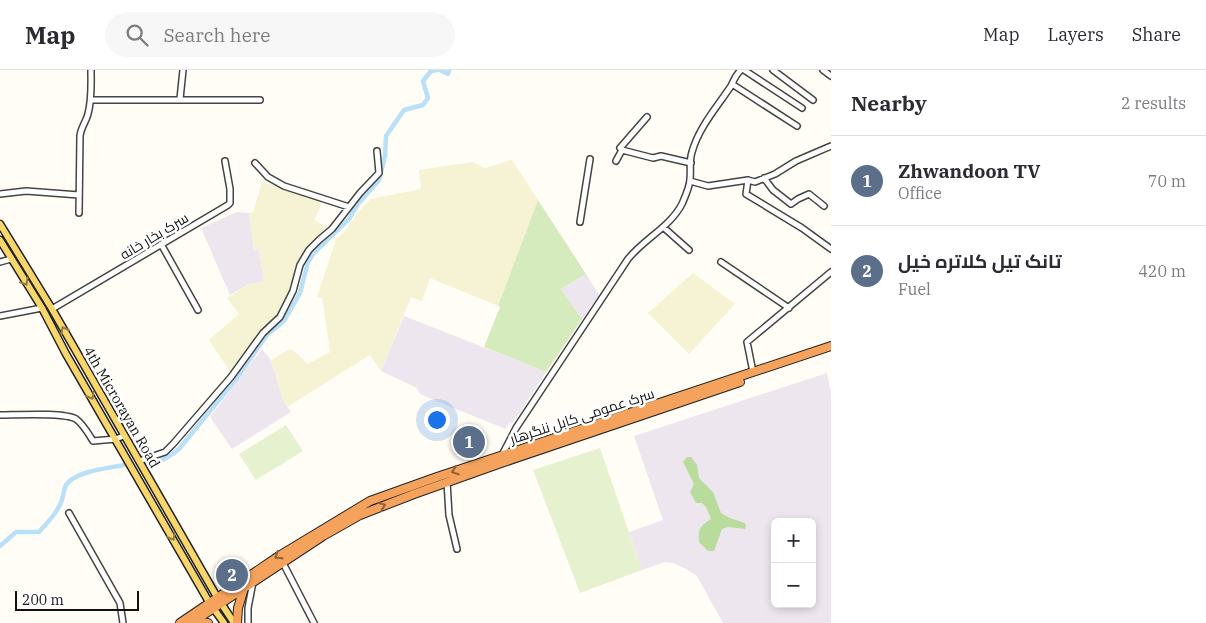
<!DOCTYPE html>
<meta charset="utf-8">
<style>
:root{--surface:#fff;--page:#f7f7f7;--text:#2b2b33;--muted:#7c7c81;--line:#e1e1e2;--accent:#0b8043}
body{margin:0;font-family:"IBM Plex Serif",Cairo,serif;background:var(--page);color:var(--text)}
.controls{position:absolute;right:15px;bottom:15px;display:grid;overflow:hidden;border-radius:8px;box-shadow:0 2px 8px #0003}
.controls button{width:45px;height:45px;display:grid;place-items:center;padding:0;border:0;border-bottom:1px solid var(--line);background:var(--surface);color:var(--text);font:25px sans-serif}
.scale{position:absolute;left:15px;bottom:12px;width:124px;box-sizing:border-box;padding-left:5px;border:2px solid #111;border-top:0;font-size:14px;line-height:18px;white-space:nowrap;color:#111;-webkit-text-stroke:4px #fff;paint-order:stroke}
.you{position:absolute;left:436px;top:349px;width:18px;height:18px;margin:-12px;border:4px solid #fff;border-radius:50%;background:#1a73e8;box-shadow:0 0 0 8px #1a73e833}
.badge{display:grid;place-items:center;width:32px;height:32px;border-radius:50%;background:var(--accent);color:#fff;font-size:16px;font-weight:700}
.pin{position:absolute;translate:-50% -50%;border:2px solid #fff;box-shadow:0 1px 5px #0006}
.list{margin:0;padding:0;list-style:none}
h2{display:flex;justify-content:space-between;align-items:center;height:65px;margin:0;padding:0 20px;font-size:21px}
h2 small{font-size:16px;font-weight:400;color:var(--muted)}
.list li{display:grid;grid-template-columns:32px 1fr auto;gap:15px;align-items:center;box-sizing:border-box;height:90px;padding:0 20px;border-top:1px solid var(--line)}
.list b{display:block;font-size:19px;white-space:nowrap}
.list p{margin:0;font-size:16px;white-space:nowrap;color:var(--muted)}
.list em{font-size:16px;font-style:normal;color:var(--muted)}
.icon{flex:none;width:28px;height:28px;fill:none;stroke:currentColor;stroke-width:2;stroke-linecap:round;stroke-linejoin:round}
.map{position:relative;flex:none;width:831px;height:553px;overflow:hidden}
header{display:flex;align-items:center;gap:30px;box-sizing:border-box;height:70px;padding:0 25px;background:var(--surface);border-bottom:1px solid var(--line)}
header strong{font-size:24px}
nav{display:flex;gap:28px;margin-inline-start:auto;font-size:18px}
.search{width:350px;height:45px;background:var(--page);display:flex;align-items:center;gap:12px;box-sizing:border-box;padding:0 18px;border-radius:28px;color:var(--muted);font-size:19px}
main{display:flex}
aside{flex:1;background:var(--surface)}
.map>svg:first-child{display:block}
.industrial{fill:#eee6ef;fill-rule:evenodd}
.farmland{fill:#f6f3d4}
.green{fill:#d5ebbd}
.forest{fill:#b9dc9c}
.pitch{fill:#e6f2cf}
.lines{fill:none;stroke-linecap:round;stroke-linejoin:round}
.canal{stroke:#b9e0f7;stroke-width:4.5}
.minor-casing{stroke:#444;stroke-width:8}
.major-casing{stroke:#222;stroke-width:9}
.highway-casing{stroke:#222;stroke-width:10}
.minor{stroke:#fff;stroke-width:5}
.major{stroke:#f9d66b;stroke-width:6}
.highway{stroke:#f5a25d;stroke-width:8}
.oneway{stroke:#917d42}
.oneway2{stroke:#8e613b}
.labels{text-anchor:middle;stroke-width:5;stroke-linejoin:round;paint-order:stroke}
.street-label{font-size:14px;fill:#111;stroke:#fff}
</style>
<header>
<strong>Map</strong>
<div class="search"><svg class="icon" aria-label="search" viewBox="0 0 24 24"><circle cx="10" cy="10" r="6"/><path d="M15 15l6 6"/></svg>Search here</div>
<nav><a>Map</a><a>Layers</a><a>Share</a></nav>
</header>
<main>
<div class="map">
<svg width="831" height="553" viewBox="0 0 831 553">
<rect width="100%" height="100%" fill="#fffdf5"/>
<path class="industrial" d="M237,142L249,143L254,179H259L264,212L249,214L230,225L201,158Z
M586,204L599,225L582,249L561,219Z
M404,246L546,302L512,354L509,353L506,359L446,335L420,324L417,318L381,301Z
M262,279L271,290L284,332L291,342L232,379L210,347Z
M827,303L831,323V553H723L697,506L688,500L673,493L665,492L642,500L629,462L663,450L634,366ZM775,452H812V534H775Z"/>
<path class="farmland" d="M512,90L538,130L498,236L430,208L422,231L411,227L381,301L370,285L287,337L284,332L271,290L290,279L298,284L307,294L330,282L323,233L322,228L317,227L336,169L346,160L358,142L371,129L421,119L419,100L473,92L485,98Z
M262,112L324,129L314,150L330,159L314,172L303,184L298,195L295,211L278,245L260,261L231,303L209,270L239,244L227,228L249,214L264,212L259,179L254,180L249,143L253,142Z
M693,203L735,234L689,284L648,243Z"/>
<path class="green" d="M538,130L586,204L561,219L582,249L546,302L484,277L500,237L498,236Z"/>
<path class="forest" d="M687,387H691L697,395L699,408L713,422L721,443L730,448L745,453L746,456L745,459L728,457L722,459L714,481H708L699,472C698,457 700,457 711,449L706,437L702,433H696L690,422L694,414L683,392Z"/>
<path class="pitch" d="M286,355L303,381L256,410L239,384Z
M600,378L642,500L580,523L533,400Z"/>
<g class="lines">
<path class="canal" d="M440,0L448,4L449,0
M148,393C161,392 169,387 179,379L237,308L267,265L284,251L300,223L308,192L314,183L349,149L358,134L379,110L385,86L386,66L404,40L423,35L428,28L423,11L431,1L437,0
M0,476L16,462H39C48,452 57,443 62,430C63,426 64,419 66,415C75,401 109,398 124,395"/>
<g class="minor-casing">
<path id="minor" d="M744,0L802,38
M773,0L813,30
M823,0L831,6
M732,14L797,56
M180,29L183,0
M91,30H260
M622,80L653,88L661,86L691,93
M616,91L622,80L620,78L647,47
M255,93L268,107L284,116L349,137
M764,108L773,120L791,134L798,129L809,124L824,136
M748,110L746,124L802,158L831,179
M690,111L708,116L748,110L755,112L775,104L796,91L831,76
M0,124L26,121L79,125
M79,143L80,66C81,57 86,52 88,44C92,29 91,15 91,0
M580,152L590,89
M663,157L689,180
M161,174L198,240
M0,192L11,189
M721,192L789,238
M52,239L228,135L230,133V119L225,91
M0,246L42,238
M753,302L747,272L831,202
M0,345C16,345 64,342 76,349C83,354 88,363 93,371L116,369L123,366
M502,385L516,358L628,189C644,169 670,157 682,134C685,127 690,116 690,109C691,100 689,91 692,82C699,57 717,37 731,16C734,10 736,4 741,0
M139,391L165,382L173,374L231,307L263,263L280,247L293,221L300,195L309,180L319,170L332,159L360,123L379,103L377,81
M447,412L449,445L457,479
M69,443L120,533L123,553
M283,493L314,553
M248,553V538L253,512"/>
</g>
<g class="major-casing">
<path id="major" d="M0,154L52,239L217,527L234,553
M0,170L42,238L66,284L209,532L224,553"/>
</g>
<g class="highway-casing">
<path id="highway" d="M194,551L208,553
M180,553L279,486L370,431L437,407L831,276
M191,553L323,466L360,445L414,424L501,393L740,312
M237,553L238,538L244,518"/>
</g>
<use href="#minor" class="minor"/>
<use href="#major" class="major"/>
<use href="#highway" class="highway"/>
</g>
<defs><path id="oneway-chevron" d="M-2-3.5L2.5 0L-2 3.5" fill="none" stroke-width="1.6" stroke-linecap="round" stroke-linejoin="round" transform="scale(1.25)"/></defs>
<g class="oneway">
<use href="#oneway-chevron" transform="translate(25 212) rotate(58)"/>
<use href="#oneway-chevron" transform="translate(64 260) rotate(-119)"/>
<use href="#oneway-chevron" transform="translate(91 326) rotate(60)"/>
<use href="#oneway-chevron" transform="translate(172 467) rotate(60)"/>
</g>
<g class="oneway2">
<use href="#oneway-chevron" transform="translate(455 401) rotate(162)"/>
<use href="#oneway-chevron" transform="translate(382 436) rotate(-22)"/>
<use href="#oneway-chevron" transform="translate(278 486) rotate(147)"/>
</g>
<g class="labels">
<g class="street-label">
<text transform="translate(154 166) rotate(-31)" y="5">سرک بخار خانه</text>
<text transform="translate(122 337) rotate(60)" y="5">4th Microrayan Road</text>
<text transform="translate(582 346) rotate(-18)" y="5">سرک عمومی کابل ننگرهار</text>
</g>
</g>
</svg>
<div class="controls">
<button>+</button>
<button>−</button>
</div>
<div class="scale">200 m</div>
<div class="you"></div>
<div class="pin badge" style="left:469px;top:372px;background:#5c6f8a">1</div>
<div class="pin badge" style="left:232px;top:505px;background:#5c6f8a">2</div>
</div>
<aside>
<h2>Nearby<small>2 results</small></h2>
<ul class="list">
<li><span class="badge" style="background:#5c6f8a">1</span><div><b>Zhwandoon TV</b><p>Office</p></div><em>70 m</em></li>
<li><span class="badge" style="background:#5c6f8a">2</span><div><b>تانک تیل کلاتره خیل</b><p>Fuel</p></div><em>420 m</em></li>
</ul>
</aside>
</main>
